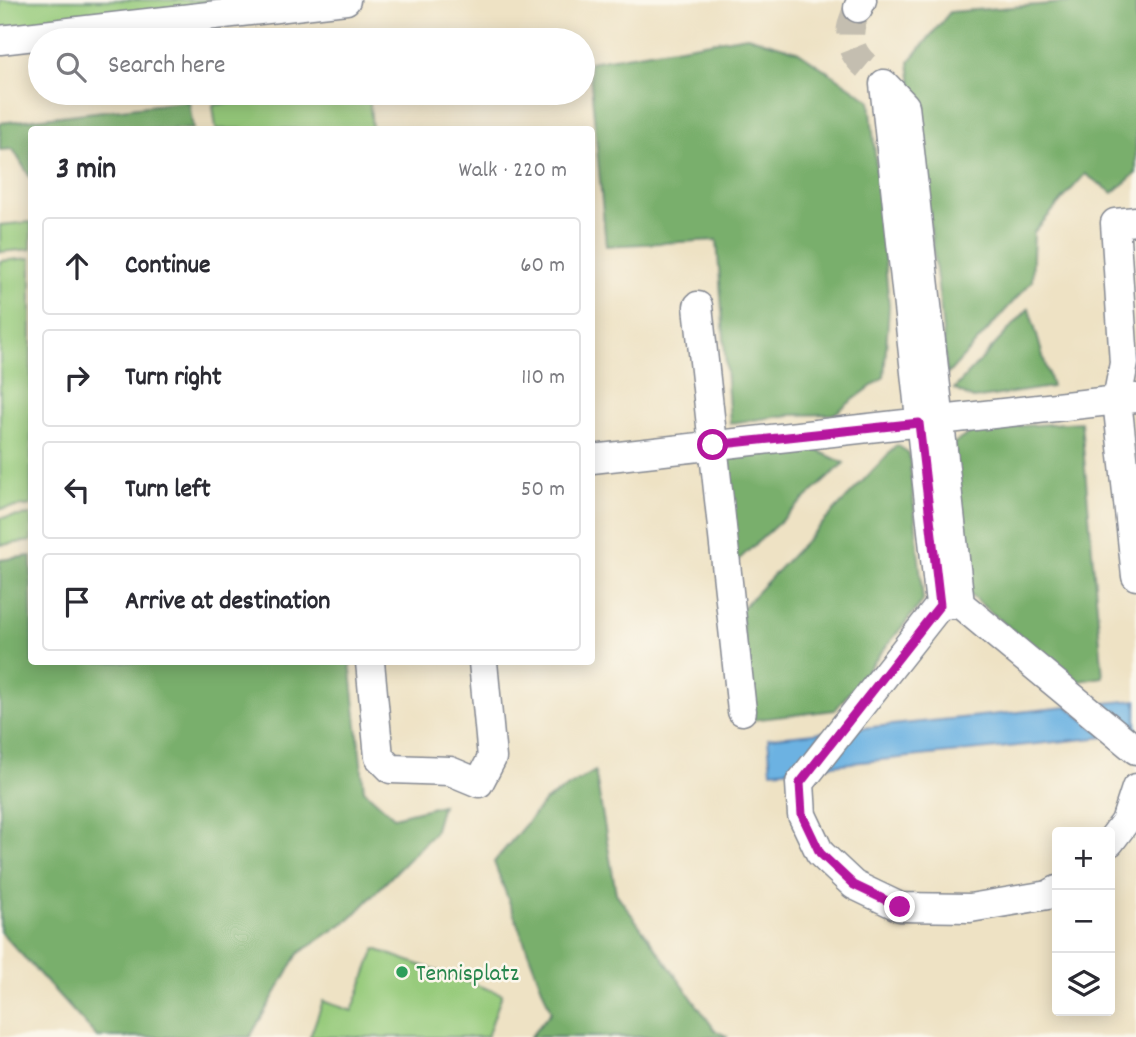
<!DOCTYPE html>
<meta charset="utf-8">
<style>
:root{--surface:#fff;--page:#f7f7f7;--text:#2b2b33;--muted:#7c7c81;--line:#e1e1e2}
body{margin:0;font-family:Dekko,sans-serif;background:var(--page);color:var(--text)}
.controls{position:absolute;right:21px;bottom:21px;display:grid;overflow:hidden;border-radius:7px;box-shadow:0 4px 18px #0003}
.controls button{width:63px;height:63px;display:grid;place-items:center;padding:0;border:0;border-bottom:2px solid var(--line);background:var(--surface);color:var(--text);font:35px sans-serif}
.stop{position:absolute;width:21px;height:21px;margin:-16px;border:5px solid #b5179e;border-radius:50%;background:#fff}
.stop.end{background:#b5179e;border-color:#fff;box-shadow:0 2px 7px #0008}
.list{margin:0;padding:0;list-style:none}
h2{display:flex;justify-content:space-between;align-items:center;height:91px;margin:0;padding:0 28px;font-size:30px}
h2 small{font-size:23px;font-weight:400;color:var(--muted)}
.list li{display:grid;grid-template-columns:46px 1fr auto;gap:21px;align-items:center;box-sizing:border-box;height:98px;margin:0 14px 14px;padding:0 14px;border:2px solid var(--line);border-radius:7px}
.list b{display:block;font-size:26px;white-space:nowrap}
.list em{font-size:23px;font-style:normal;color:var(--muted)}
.icon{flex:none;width:38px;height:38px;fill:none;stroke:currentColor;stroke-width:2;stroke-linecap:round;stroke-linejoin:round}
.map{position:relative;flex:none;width:1136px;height:1037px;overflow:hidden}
.search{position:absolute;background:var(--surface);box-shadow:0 4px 18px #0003;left:28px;top:28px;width:567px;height:77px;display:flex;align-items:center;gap:18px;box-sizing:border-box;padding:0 24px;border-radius:38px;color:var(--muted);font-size:26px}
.panel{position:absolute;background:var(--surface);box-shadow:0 4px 18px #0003;left:28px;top:126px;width:567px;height:539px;border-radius:7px}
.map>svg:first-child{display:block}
.green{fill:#97cb7c;stroke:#597d6d;stroke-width:2}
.forest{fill:#79af6c;stroke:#4a6f65;stroke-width:2}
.water{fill:#6cb2e2;stroke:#4470a0;stroke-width:2}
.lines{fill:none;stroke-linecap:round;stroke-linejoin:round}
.minor-tunnel{stroke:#c4beb0;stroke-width:28;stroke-dasharray:28 14;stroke-linecap:butt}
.minor-casing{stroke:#848891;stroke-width:31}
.minor{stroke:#fff;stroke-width:28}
.route{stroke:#b5179e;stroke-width:9}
.leisure-dot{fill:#2e9e5b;stroke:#fbf7ec;stroke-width:2.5}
.labels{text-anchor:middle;stroke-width:5;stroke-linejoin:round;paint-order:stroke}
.leisure-label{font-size:24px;fill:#27864d;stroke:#fbf7ec;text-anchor:start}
</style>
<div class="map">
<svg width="1136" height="1037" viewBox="0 0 1136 1037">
<rect width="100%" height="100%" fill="#fbf7ec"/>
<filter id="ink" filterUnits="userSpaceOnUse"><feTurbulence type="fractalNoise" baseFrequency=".0143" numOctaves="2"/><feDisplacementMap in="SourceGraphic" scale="14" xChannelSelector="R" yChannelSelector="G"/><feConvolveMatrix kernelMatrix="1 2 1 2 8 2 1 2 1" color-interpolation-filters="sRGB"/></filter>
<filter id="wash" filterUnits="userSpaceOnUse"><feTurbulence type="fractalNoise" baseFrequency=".00686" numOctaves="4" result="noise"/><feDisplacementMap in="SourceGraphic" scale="28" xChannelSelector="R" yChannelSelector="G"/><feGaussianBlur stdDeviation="1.57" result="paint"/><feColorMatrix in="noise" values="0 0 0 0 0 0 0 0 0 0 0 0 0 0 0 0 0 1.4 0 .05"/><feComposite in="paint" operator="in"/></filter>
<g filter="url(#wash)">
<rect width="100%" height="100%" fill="#eee2c4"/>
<path class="green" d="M0,0H241L0,28Z
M327,93H369L372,129H216L213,105Z
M31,222V249L0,252V225Z
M31,258V505L0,509V261Z
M31,515V541L0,545V518Z
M375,949L502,994L487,1037H310L323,1001L352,1011Z"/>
<path class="forest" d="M1100,0H1136V173L1113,193L1085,174L1034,232L1032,281L947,375L940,302L909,62L950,12Z
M747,36L797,51L870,100L889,306L884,377L834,414L790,415L730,423L717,240L606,246L589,62Z
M189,101L193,129L32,130L31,179L13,149L0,150V123Z
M1029,308L1052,387L973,399L954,389Z
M1081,422L1103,677L1075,682L970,595L953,444L976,429Z
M897,445L909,453L923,601L835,710L752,720L741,609Z
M812,448L844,463L735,563L724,458Z
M31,556L32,662H350L364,790L394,817L442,805L434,833L351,918L298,954L250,1037H97L0,931V560Z
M595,771L616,893L715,1030L728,1037H530L551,1012L494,862L545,801Z"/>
<path class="water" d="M1136,700V734L1096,704Z
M1068,707L1105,737L822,766L853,729Z
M823,732L794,769L771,771L768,738Z"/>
</g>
<g filter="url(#ink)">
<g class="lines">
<path class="minor-tunnel" d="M858,8C847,29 846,49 866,66"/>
<g class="minor-casing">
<path id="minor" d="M858,8L862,0
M0,40L346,0
M1136,221L1115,223L1124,363L1117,400L1136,576
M698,306L742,711
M592,459L1136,398
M940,605L884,84L905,106L960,604
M370,662L379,757L391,769L450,771L479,783L492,758L483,662
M1110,842L1125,822L1136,788
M1057,890L1048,895L970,908L900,907L854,885L820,853L802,815L800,783L940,605L960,604L1136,750"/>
</g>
<use href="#minor" class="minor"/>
</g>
</g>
<g class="lines" filter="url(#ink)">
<path class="route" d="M713,445L919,423L940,605L800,783L802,815L820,853L854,885L900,907"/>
</g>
<circle class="leisure-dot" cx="402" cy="972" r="7"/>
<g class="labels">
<g class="leisure-label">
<text x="416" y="980">Tennisplatz</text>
</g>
</g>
</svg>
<div class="controls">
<button>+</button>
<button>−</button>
<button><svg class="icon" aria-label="layers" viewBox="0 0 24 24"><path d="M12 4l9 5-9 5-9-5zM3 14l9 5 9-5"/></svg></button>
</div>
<div class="stop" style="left:713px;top:445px"></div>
<div class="stop end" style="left:900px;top:907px"></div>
<div class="search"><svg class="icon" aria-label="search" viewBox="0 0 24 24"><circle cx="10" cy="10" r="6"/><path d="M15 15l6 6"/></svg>Search here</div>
<section class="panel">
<h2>3 min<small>Walk · 220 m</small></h2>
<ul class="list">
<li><svg class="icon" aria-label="ahead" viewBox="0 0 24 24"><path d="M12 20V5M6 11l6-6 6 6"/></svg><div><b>Continue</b></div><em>60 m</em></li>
<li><svg class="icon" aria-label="right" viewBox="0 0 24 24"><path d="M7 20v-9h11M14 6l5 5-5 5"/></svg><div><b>Turn right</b></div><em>110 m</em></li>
<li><svg class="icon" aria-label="left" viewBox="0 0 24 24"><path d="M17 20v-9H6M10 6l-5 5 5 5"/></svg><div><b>Turn left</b></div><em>50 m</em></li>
<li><svg class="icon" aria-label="arrive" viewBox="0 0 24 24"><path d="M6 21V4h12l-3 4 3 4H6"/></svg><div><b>Arrive at destination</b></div></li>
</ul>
</section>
</div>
